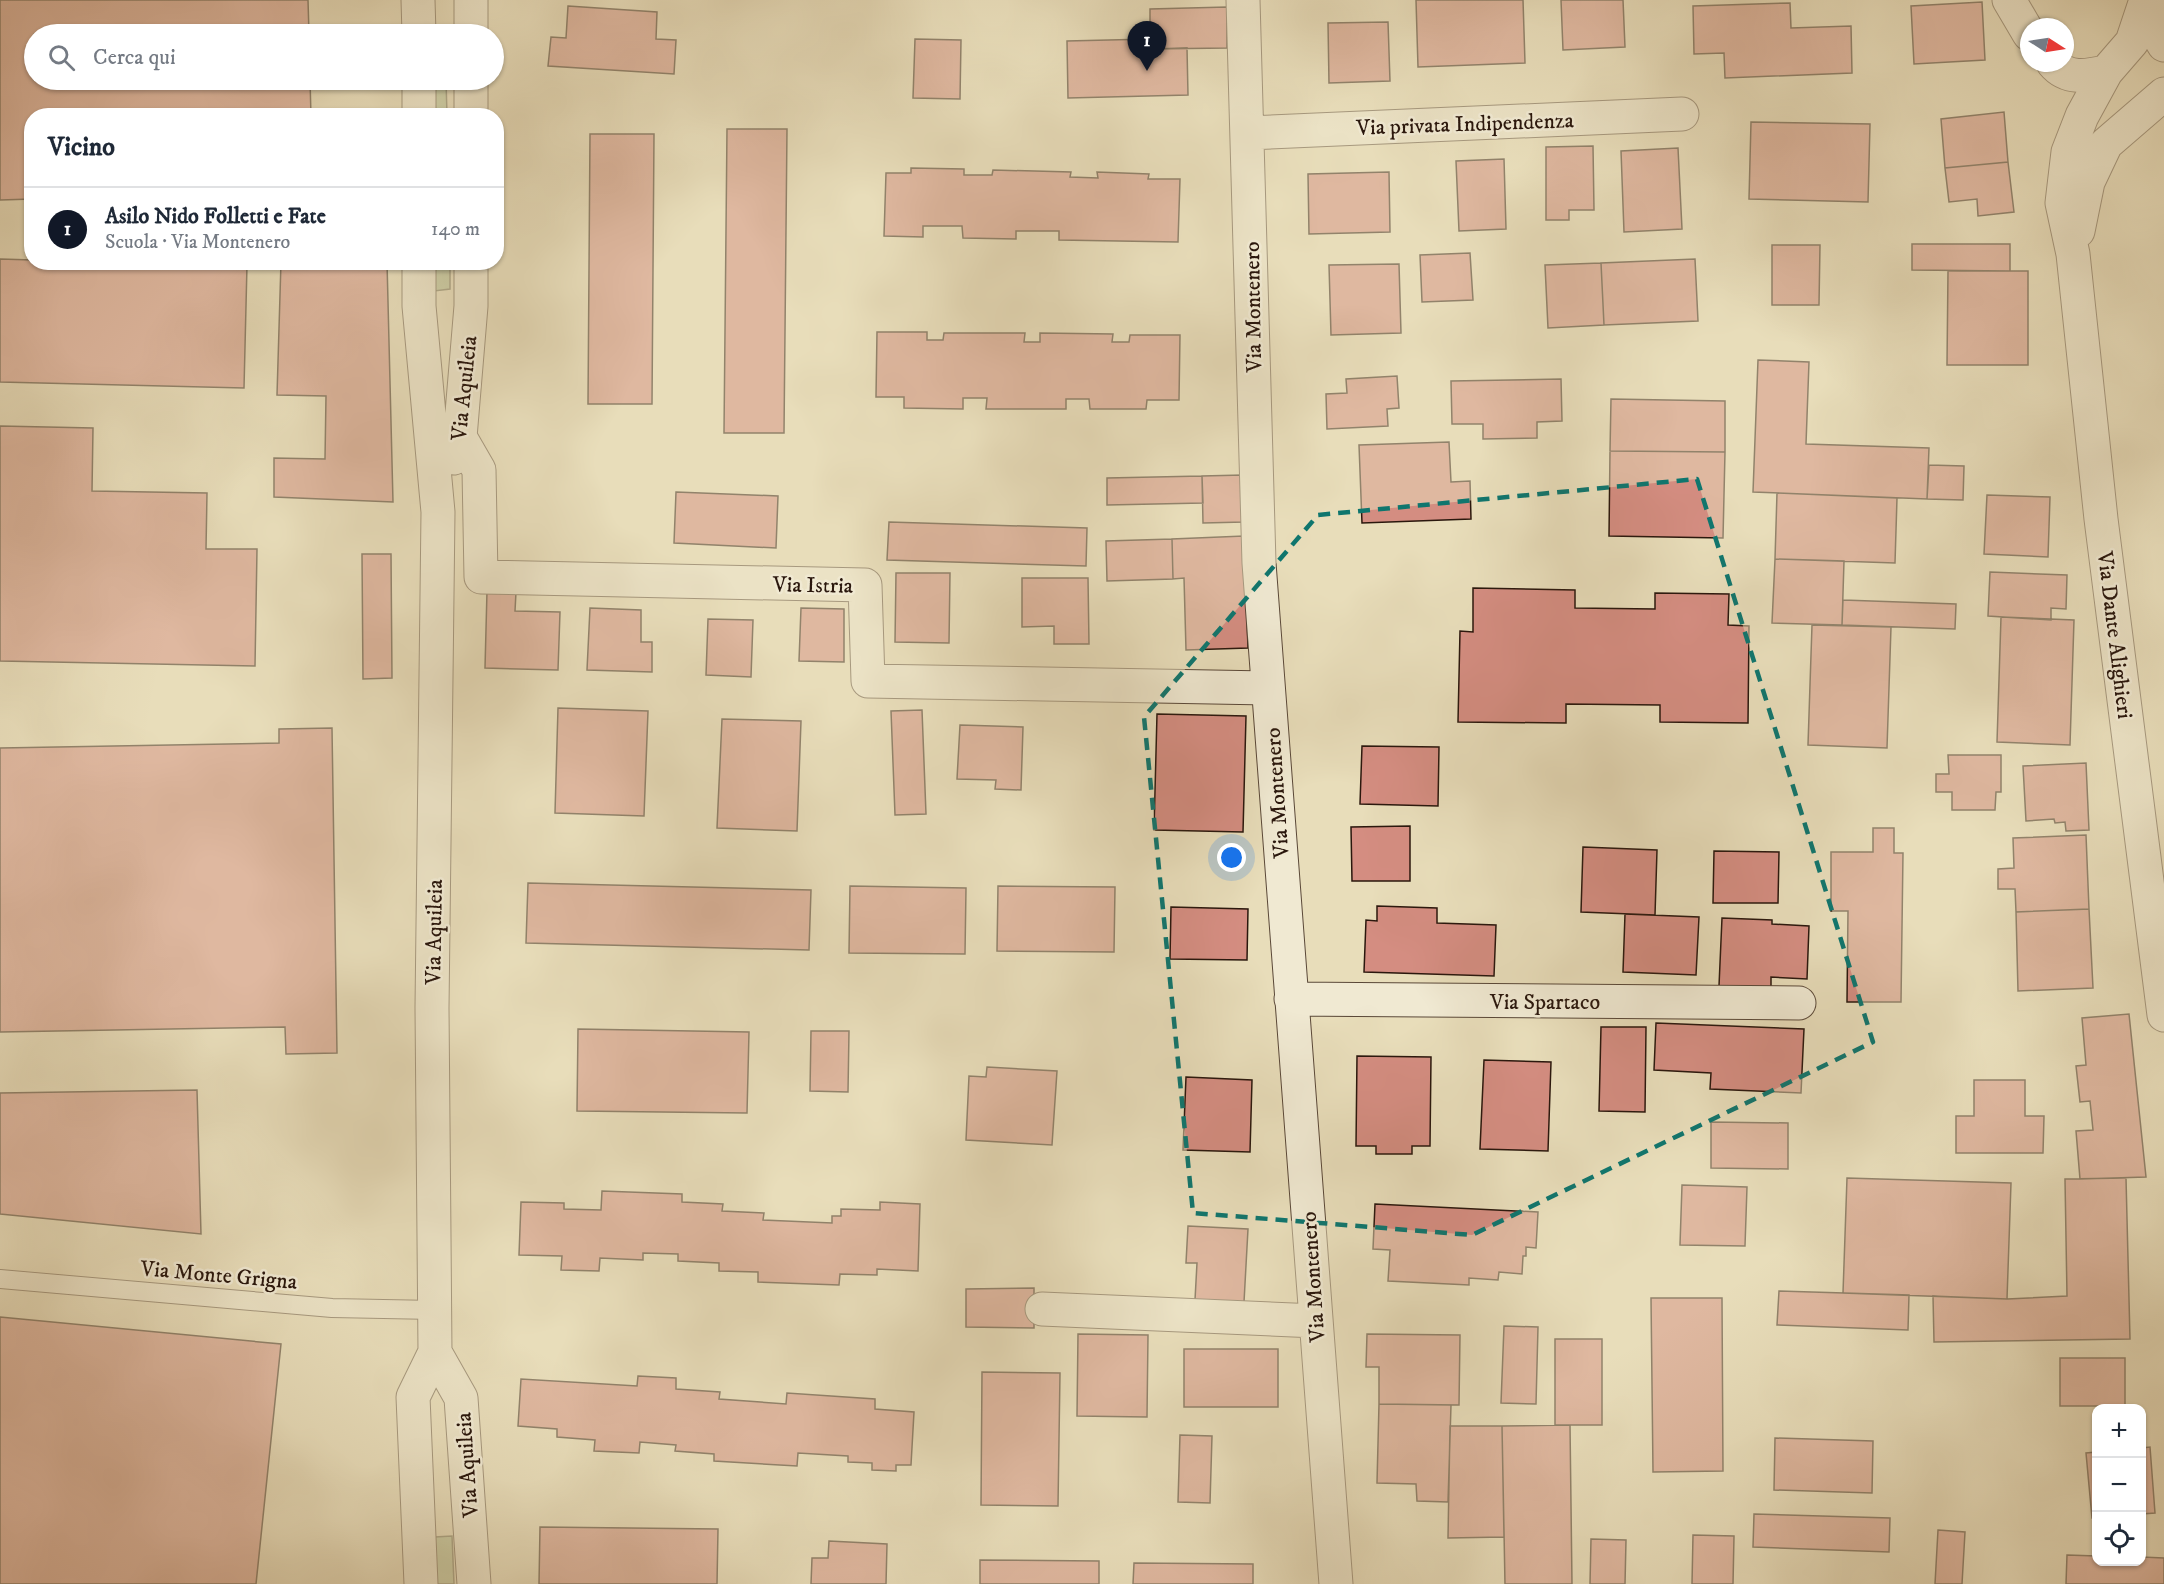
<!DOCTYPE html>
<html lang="it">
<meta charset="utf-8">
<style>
:root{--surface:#fff;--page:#f6f6f7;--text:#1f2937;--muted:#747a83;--line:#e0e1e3;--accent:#111827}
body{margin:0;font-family:"IM FELL DW Pica",serif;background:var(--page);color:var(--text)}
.controls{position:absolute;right:18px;bottom:18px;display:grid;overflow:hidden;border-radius:12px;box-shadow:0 2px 4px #0004}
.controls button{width:54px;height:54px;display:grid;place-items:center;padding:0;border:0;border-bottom:2px solid var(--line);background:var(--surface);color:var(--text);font:30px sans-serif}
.compass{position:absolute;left:2020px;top:18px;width:54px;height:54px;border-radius:50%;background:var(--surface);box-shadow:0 2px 4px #0004;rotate:102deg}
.you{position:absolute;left:1232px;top:858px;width:21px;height:21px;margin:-15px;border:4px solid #fff;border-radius:50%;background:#1a73e8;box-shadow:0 0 0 9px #1a73e833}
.badge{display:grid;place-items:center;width:39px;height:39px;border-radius:50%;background:var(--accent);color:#fff;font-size:20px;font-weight:700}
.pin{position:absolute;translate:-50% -50px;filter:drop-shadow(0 2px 3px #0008)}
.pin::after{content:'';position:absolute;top:32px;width:21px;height:18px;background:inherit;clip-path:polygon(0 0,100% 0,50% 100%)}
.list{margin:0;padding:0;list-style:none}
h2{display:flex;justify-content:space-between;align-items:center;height:78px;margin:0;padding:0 24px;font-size:26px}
h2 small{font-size:20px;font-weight:400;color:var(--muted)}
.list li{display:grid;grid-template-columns:39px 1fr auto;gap:18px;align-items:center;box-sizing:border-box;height:84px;padding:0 24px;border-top:2px solid var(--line)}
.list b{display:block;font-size:22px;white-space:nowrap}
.list p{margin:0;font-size:20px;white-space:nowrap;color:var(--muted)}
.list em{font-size:20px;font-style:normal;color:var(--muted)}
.icon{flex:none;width:33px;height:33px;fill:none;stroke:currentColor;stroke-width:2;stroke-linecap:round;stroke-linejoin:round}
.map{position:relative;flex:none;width:2164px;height:1584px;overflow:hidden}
.search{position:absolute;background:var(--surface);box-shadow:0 2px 4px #0004;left:24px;top:24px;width:480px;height:66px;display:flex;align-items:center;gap:15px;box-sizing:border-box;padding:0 21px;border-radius:33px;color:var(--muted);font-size:22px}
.panel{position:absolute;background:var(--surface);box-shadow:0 2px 4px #0004;left:24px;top:108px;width:480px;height:162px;border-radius:24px}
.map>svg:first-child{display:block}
.green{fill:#b2c293;stroke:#6e6c50;stroke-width:1.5}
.building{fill:#d48d81;stroke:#2a170d;stroke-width:1.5}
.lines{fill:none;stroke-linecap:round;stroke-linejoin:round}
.lane-casing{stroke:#5a4838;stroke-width:20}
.street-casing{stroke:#5a4838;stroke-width:35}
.lane{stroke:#f0e9d2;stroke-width:18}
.street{stroke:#f0e9d2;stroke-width:33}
.marked{fill:none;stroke:#0f766e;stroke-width:4.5;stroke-dasharray:12 8;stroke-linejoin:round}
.labels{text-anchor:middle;stroke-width:5;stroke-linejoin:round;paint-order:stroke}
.street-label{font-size:22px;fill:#2a170d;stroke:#f0e9d2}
</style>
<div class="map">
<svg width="2164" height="1584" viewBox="0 0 2164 1584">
<rect width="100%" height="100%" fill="#e8ddba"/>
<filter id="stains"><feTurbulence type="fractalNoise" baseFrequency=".00333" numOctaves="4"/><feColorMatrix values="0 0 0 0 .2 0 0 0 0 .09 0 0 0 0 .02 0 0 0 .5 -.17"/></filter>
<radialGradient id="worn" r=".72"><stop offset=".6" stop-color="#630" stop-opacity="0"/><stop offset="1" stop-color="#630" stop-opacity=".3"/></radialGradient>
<path class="green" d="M432,80H446L447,115H432Z
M434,263H450V289L434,291Z
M452,1536L454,1584H437L435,1537Z"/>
<path class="building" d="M0,0H308L309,34H34V80H310L311,116H32V199L0,200Z
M1416,0H1523L1525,63L1418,67Z
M1561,0H1623L1625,47L1563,50Z
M1982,2L1985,60L1914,64L1911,6Z
M1790,3L1791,28L1851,26L1852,73L1725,78L1724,53L1694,54L1693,6Z
M568,6L657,12L656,39L676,40L674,74L548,66L551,37L566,38Z
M1227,7V48L1150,49V9Z
M1388,22L1390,81L1329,83L1328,23Z
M915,39L961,40L960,99L913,98Z
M1150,39V49L1187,48L1188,95L1068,98L1067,41Z
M2004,112L2008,162L1945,168L1941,119Z
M1751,122L1870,124L1868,202L1749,199Z
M727,129H787L784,433H724Z
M590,134H654L652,404H588Z
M1593,146L1594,210H1569V220H1546V147Z
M1678,148L1682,229L1624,232L1621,151Z
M1504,159L1506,229L1459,231L1456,161Z
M2008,162L2014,212L1978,216L1977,199L1949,202L1945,168Z
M911,168L964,169V175H992L993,170L1071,172L1070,177L1098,178L1097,172L1149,174L1148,179H1180L1178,242L1059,240V231H1016V239L963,238L962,226H923V237L884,236L886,173H911Z
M1389,172L1390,232L1309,234L1308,174Z
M1912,244H2010V271L1912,270Z
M1772,245H1820L1819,305H1772Z
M1470,253L1473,300L1422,302L1420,255Z
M0,259L32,260V262L247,265L244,388L0,382Z
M1695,259L1698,321L1604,325L1601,263Z
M281,262H387L393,502L274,497V458L325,459L326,396L277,395Z
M1601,263L1604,325L1548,328L1545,265Z
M1399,264L1401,333L1331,335L1329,265Z
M1948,271H2028V365H1947Z
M877,332H927V340H943L944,333H1025L1024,342H1040V333L1113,334L1112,342H1129L1130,335H1180L1179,400H1147L1146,409H1090L1089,399H1066V409H986L987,398H963V409L904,408V397H876Z
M1758,360L1809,362L1806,444L1929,448L1927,499L1753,492Z
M1397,376L1399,408L1387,409L1388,426L1327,429L1326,394L1347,393L1346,379Z
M1561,379L1562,421L1537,422V438L1483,439V424H1452L1451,381Z
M1611,399L1725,401V452L1610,451Z
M0,426L93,428L92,491L207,493L206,549H257L255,666L0,661Z
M1449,442L1451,482L1470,481L1471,519L1362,523L1359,445Z
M1610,451L1725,452L1723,538L1609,536Z
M1929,465L1964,466L1963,500L1927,499Z
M1243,475L1244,522L1203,523L1202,476Z
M1202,476L1203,503L1107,505V478Z
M676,492L778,496L776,548L674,543Z
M1777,493L1897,498L1895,563L1775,559Z
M1987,495L2050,497L2048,557L1984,554Z
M889,522L1087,528L1086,566L887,560Z
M1244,536L1248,648L1186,650L1184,578L1173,579L1172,539Z
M1172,539L1173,579L1107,581L1106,541Z
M362,554H391L392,678L363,679Z
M1775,559L1844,561L1842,625L1772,623Z
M1990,572L2067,575L2066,609L2051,608V620L1988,616Z
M896,573H950L949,643L895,642Z
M1022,578H1088L1089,644H1054V626L1022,627Z
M1473,588L1575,590V608L1655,609V593L1729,594L1728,625L1749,626L1748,723L1660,722V705L1566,704V723L1458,722L1460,631L1473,632Z
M487,591L516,592L515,611L560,612L558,670L485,668Z
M1843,600L1956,604L1955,629L1842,625Z
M590,608L641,610V642H652V672L587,670Z
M801,608L844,609V662L799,661Z
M2001,617L2074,620L2070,745L1997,742Z
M708,619L753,620L751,677L706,675Z
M1812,625L1891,627L1887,748L1808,745Z
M558,708L648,711L644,816L555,813Z
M922,710L926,814L895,815L891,711Z
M1157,714L1246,716L1243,832L1154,830Z
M722,719L801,721L797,831L717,828Z
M960,725L1023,727L1021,790L995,789L996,780L957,779Z
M332,728L337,1053L286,1054L285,1027L0,1032V748L279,743V729Z
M1362,746L1439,747L1438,806L1360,804Z
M1948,755H2001V792H1996L1995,810H1952V792H1936V774H1949Z
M2086,763L2089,830L2066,831L2065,822L2055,823L2054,819L2026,821L2023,766Z
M1410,826V881H1352L1351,827Z
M1873,828H1894V853H1903L1901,1002H1847L1848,911H1831V852H1873Z
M2086,835L2089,909L2016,912L2015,889H1998V869L2014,868L2013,838Z
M1583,847L1657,850L1655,915L1581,912Z
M1714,851L1779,852L1778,903H1713Z
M528,883L811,890L809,950L526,943Z
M850,886L966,888L965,954L849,953Z
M998,886L1115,887L1114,952L997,951Z
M1377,906L1437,908V923L1496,925L1494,976L1364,972L1366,920L1377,921Z
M1171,907L1248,909L1247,960L1170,959Z
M2089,909L2093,988L2018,991L2016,912Z
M1625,914L1699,917L1696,975L1623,972Z
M1722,918L1772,920V924L1809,926L1807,979L1771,977V987L1719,986Z
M2129,1014L2146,1177L2080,1179L2076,1131L2093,1130L2090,1101L2080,1102L2076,1066L2086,1065L2082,1018Z
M1656,1023L1804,1029L1801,1093L1710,1089L1711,1073L1654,1070Z
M1601,1027H1646L1645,1112L1599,1111Z
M578,1029L749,1032L747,1113L577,1111Z
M811,1031H849L848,1092L810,1091Z
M1357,1056L1431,1057L1430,1146H1412V1154H1376V1146H1356Z
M1484,1060L1551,1062L1548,1151L1480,1149Z
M987,1067L1057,1071L1052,1145L966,1140L969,1076L986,1077Z
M1186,1077L1252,1080L1250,1152L1183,1150Z
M1974,1080H2025V1116H2044L2043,1153H1956V1116H1974Z
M197,1090L201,1234L0,1214V1093Z
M1711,1122L1788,1123V1169L1711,1168Z
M1847,1178L2011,1183L2007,1299L1843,1293Z
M2126,1178L2130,1339L1934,1342L1933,1296L2007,1299L2067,1296L2065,1179Z
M1682,1185L1747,1187L1745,1246L1680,1245Z
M602,1191L682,1194V1202L723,1204L722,1211L764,1213L763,1220L832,1223V1216H841V1209L880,1210V1202L920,1204L918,1271L877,1269V1275L840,1274L839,1285L758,1282V1272L719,1271V1263L678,1261V1254L643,1253V1260L600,1258L599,1271L561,1270L562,1256L519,1255L521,1202L564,1203V1209L601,1210Z
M1375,1204L1538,1212L1536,1248L1526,1247V1256H1523L1522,1274L1499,1272L1498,1280L1469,1278V1285L1388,1281L1390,1250L1373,1249Z
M1188,1226L1248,1229L1244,1302L1195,1300L1197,1263H1186Z
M1034,1288V1328L966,1327V1289Z
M1779,1291L1909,1295L1908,1330L1777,1325Z
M1651,1298H1722L1723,1471L1653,1472Z
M0,1317L281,1344L256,1584H0Z
M1504,1326L1538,1327L1536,1404L1501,1403Z
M1078,1334L1148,1335L1147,1417L1077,1416Z
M1367,1334L1460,1335L1459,1405L1379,1404V1367H1366Z
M1555,1339H1602V1425H1555Z
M1184,1349H1278V1407H1184Z
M2060,1358H2125V1406H2060Z
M982,1372L1060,1373L1058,1506L981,1505Z
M638,1376L676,1378V1389L720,1392L719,1399L786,1404L787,1393L875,1399V1409L914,1412L911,1465H896V1471L872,1470V1463L848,1462V1456L798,1453L797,1466L714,1461V1454L675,1451L676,1445L640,1442L639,1453L594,1451L595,1440L557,1437V1429L518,1426L521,1379L637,1386Z
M1379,1404L1451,1405L1448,1502L1417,1501L1416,1484L1377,1483Z
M1570,1425L1572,1584H1505L1502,1426Z
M1450,1426H1502L1504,1537L1448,1538Z
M1180,1435L1212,1436L1210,1503L1178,1502Z
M1775,1438L1873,1441L1872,1493L1774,1490Z
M2150,1447L2155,1513L2142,1514V1448Z
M2096,1452V1518H2092L2086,1453Z
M1754,1514L1890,1518L1889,1552L1753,1547Z
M540,1527L718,1529L717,1584H539Z
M1938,1530L1965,1532L1962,1584H1935Z
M1693,1535L1734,1536L1733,1584H1692Z
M1591,1539L1626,1540L1625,1584H1590Z
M829,1541L887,1544L886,1584H811L812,1558H828Z
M2067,1555L2096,1556V1562H2142V1557L2164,1558V1584H2066Z
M980,1560L1099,1561V1584H980Z
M1134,1563L1253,1564V1584H1133Z"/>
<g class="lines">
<g class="lane-casing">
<path id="lane" d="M0,1279L332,1308L435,1310"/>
</g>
<g class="street-casing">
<path id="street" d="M418,0L419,34
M471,0V34
M1243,0L1259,563L1336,1584
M2009,0L2029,34
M2146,0L2132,42L2106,72L2082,116L2068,152L2062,203L2073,254L2101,519L2164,1015
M2149,0C2149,17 2154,30 2164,45
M2053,63C2067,80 2087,76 2106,72
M471,80V116
M419,116V80
M1248,133L1682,114
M2078,231L2088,182L2106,144L2164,94
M419,262V306L438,512L432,1008L435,1352L413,1397L421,1584
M460,437L479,470L481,577L865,585L868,681L1268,688
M454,458L460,437L471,306V262
M1291,999L1799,1003
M1042,1309L1316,1321
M435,1352L461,1398L474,1584"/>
</g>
<use href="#lane" class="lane"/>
<use href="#street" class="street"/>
</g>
<path d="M0 0H2164V1584H0ZM1697,479L1873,1042L1472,1235L1193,1213L1144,717L1318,515Z" fill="#e8ddba" fill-opacity=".55" fill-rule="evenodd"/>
<path class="marked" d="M1697,479L1873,1042L1472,1235L1193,1213L1144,717L1318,515Z"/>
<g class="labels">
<g class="street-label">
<text transform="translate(1465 123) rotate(-2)" y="8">Via privata Indipendenza</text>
<text transform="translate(1252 307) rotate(-91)" y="8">Via Montenero</text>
<text transform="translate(463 388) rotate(-84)" y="8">Via Aquileia</text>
<text transform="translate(813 584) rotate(1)" y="8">Via Istria</text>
<text transform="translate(2116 635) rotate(83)" y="8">Via Dante Alighieri</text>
<text transform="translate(1276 793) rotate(-94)" y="8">Via Montenero</text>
<text transform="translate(433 932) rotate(-89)" y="8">Via Aquileia</text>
<text x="1545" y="1009">Via Spartaco</text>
<text transform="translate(219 1274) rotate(5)" y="8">Via Monte Grigna</text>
<text transform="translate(1312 1277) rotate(-94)" y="8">Via Montenero</text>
<text transform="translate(466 1465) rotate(-94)" y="8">Via Aquileia</text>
</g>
</g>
<rect width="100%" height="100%" filter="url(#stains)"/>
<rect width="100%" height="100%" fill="url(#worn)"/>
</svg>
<div class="controls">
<button>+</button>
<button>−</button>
<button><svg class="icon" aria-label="locate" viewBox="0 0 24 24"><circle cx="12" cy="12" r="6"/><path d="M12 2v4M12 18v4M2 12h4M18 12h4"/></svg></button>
</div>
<svg class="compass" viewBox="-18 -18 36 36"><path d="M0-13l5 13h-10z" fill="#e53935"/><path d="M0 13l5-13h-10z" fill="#747a83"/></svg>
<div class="you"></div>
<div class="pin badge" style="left:1147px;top:71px">1</div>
<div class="search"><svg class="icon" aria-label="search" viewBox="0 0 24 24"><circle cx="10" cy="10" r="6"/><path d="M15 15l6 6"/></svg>Cerca qui</div>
<section class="panel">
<h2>Vicino<small></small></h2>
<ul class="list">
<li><span class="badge">1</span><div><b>Asilo Nido Folletti e Fate</b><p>Scuola · Via Montenero</p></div><em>140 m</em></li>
</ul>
</section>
</div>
